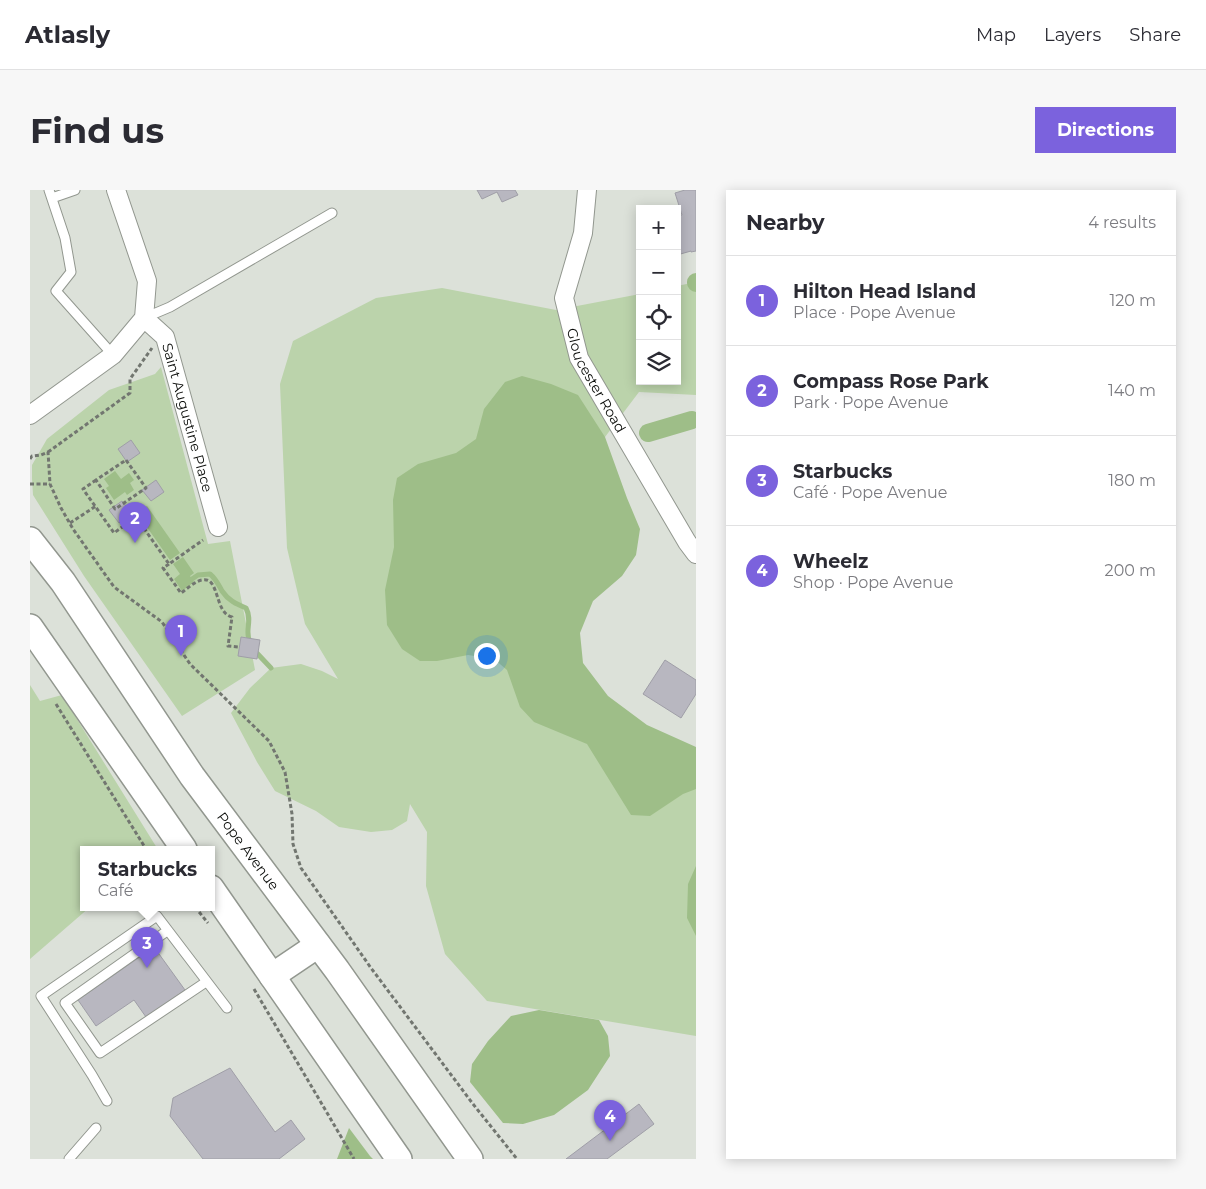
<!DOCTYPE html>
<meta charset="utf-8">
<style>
:root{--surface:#fff;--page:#f7f7f7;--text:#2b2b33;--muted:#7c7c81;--line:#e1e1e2;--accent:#7b62dd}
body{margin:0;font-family:Montserrat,sans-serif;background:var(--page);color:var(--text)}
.controls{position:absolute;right:15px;top:15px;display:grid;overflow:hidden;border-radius:0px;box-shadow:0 2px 12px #0003}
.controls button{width:45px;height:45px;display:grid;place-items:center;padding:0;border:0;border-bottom:1px solid var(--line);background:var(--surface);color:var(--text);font:25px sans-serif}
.you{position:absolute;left:456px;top:465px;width:18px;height:18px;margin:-12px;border:4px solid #fff;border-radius:50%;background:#1a73e8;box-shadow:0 0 0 8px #1a73e833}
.badge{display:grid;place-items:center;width:32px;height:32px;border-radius:50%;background:var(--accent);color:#fff;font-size:16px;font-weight:700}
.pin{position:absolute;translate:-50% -41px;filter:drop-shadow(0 1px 2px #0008)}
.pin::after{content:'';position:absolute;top:26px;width:18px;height:15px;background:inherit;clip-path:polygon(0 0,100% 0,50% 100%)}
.popup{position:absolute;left:50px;top:656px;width:135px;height:65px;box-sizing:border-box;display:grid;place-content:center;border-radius:0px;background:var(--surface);filter:drop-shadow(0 1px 4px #0005);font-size:16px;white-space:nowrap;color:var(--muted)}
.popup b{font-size:19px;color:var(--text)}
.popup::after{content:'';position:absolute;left:50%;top:100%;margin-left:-10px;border:10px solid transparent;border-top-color:var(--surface)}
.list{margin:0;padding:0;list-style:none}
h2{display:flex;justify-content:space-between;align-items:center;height:65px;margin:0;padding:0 20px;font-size:21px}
h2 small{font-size:16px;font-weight:400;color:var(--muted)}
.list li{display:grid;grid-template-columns:32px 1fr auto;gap:15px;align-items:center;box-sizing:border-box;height:90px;padding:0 20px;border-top:1px solid var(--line)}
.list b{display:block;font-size:19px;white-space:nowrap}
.list p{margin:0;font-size:16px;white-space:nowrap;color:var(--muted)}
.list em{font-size:16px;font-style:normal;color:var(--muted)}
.icon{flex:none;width:28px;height:28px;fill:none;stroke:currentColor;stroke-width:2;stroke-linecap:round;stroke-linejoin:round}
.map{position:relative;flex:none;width:666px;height:969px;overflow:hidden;border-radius:0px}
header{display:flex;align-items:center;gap:30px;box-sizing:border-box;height:70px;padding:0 25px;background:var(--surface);border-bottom:1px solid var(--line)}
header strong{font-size:24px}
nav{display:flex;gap:28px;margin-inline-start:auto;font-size:18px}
.intro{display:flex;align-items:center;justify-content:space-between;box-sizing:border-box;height:120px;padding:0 30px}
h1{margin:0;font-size:35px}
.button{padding:12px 22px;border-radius:0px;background:var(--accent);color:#fff;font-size:18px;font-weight:700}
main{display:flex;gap:30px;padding:0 30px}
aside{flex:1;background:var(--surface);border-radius:0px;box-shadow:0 2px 12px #0003}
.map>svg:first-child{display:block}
.green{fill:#bbd3ab}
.water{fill:#9ebe88}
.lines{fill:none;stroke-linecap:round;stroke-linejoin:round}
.stream{stroke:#9ebe88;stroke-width:5}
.canal{stroke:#9ebe88;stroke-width:18}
.building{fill:#b8b7c0;stroke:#9f9ea7}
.service-casing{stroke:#92978f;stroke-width:11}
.minor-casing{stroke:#92978f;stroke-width:20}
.secondary-casing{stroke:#92978f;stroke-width:28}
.path{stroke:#727670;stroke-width:3;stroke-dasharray:4 2.5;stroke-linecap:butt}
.service{stroke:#fff;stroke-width:9}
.minor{stroke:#fff;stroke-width:18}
.secondary{stroke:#fff;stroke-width:25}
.labels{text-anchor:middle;stroke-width:4;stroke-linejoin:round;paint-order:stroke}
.street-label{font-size:14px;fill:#0b0d0a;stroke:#e9eee6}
</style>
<header>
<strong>Atlasly</strong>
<nav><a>Map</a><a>Layers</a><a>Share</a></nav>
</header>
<div class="intro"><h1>Find us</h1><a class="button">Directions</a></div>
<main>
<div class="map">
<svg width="666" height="969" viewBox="0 0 666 969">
<rect width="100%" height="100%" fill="#dce1d9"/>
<path class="green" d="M666,92V205L609,202L575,247L515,493L666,584V846L457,811L415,764L396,696L397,642L380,614L377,631L362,640L341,642L309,637L286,621L245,601L227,572L201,523L220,498L241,478L271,474L292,481L308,489L275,434L257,358L250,194L263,151L346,108L412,98L526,120L610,104V191H647V96Z
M131,177L178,354L200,351L225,480L152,526L54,386L3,305L2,288V275L17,249L79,200L125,184Z
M0,495L10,511L32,505L127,658L126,659H53V717H60L0,769Z"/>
<path class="water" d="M492,186L521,194L548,205L575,247L597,308L610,339L606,365L592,386L563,411L550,443L553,473L578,506L617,535L666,557V599L653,604L620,626L601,625L557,554L504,532L490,517L477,480L464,469L438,465L407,471H390L372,459L357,435L355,400L364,357L363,310L367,288L388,274L426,263L446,249L454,219L475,192Z
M85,281L91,289L99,283L104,290L100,293L104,300L97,305L95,302L84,310L76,298L79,296L74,289Z
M117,316L150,363L140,370L107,323Z
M153,367L164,383L160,386L164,392L152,401L144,389L150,384L143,374Z
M666,676V746L657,728L658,694Z
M509,820L569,830L578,846L580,866L558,900L524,925L493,934L473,933L440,892L442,874L458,851L481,826Z
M319,938L340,966L343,969H307Z"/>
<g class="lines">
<path class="stream" d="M162,389L168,385L180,384C186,389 188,394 192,401C198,410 206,414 216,418C223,431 214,441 220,452
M224,460L241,478"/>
<path class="canal" d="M666,93V92
M618,243L662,230"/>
</g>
<path class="building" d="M447,0H485L488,5L472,12L467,2L452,9Z
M655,0H666V61L661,62V61L647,65V26L652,25L645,3Z
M101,250L110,263L97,272L88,259Z
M126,290L134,302L121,311L112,300Z
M92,311L102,324L89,333L79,320Z
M211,447L230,450L227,469L208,466Z
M635,470L666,490V504L651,528L613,504Z
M124,757L155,800L116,827L104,810L66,836L48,810Z
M200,878L245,942L261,930L275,949L249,969H173L140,926L143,908Z
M609,914L624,934L577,969H536Z"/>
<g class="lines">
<g class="service-casing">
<path id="service" d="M19,0L35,48L41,82L26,101L83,165
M22,8L45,0
M114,128L140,117L302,23
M137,741L35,813L70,863L176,792
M77,911L62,885L11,806L127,726L197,818
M39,969L66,938"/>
</g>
<g class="minor-casing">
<g id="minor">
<path id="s1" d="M557,0L553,43L534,108L549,168L657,352L666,364"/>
<path id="s2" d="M114,128L135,147L188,337"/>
<path d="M0,225L83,165L114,128L117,91L86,0"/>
</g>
</g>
<g class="secondary-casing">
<g id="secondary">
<path id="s3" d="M0,350L33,392L162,586L307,780L440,969"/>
<path d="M0,437L154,659"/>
<path d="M181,698L369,969"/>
<path d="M242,786L288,755"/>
</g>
</g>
<path class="path" d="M18,262L100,203V189L122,158
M0,269L2,266L11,265L18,262L20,294L31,318L43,339L84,397L132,432L160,474L239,551L255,582L262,624L263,654L271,678L341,778L443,914L487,969
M96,270L116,298L85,319L66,290Z
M66,290L53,299L84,343L106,327L139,374L173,350
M0,294H20
M40,333L66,316
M139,374L133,378L151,403C157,399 165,391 172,390C190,386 184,423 202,427L198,456L209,457
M26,514L116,659
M165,717L178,733
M224,799L296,921L324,969"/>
<use href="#service" class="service"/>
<use href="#minor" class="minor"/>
<use href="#secondary" class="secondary"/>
</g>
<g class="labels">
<g class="street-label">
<text dy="5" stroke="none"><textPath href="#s1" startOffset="200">Gloucester Road</textPath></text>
<text dy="5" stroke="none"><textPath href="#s2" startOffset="112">Saint Augustine Place</textPath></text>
<text dy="5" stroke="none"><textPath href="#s3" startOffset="380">Pope Avenue</textPath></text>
</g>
</g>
</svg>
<div class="controls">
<button>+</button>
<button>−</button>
<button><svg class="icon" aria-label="locate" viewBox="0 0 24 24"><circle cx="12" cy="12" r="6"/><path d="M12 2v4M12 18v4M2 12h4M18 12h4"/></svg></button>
<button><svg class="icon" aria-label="layers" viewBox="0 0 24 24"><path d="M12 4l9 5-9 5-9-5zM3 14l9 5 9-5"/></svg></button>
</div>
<div class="you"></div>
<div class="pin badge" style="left:151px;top:466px">1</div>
<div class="pin badge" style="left:105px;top:353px">2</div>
<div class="pin badge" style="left:117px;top:778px">3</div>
<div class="popup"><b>Starbucks</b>Café</div>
<div class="pin badge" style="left:580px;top:951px">4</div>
</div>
<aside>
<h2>Nearby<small>4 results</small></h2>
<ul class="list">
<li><span class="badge">1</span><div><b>Hilton Head Island</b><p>Place · Pope Avenue</p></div><em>120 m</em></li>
<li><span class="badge">2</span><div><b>Compass Rose Park</b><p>Park · Pope Avenue</p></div><em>140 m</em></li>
<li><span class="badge">3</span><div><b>Starbucks</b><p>Café · Pope Avenue</p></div><em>180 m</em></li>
<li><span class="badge">4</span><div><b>Wheelz</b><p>Shop · Pope Avenue</p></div><em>200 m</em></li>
</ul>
</aside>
</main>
